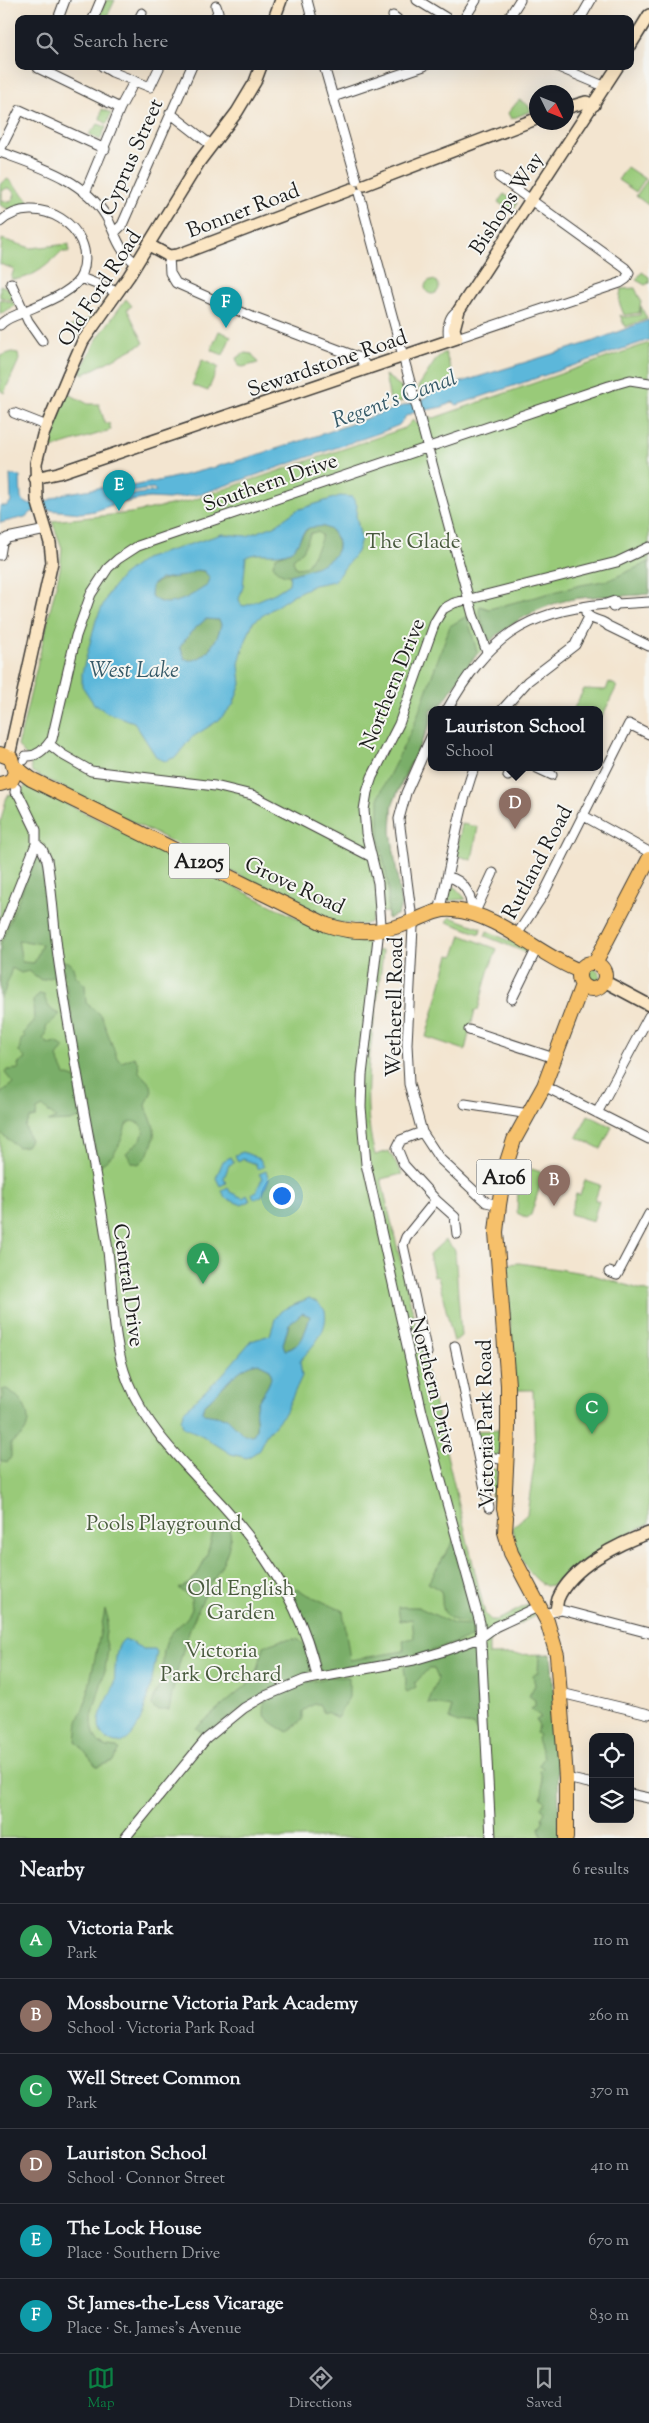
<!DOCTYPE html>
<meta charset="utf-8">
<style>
:root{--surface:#171b24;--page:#20242c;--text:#f1f3f6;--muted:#9ea1a6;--line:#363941;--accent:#0b8043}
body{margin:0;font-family:"Sorts Mill Goudy",serif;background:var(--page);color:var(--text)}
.controls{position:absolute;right:15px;bottom:15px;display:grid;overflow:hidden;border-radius:10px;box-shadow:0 5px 20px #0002}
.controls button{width:45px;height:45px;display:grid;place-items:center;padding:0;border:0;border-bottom:1px solid var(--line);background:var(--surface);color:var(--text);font:25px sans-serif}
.compass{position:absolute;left:529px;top:85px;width:45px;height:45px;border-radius:50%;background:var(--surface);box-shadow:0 5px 20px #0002;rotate:133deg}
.you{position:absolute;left:281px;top:1195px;width:18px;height:18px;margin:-12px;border:4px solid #fff;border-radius:50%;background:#1a73e8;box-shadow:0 0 0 8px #1a73e833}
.badge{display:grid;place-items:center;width:32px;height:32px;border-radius:50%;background:var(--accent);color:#fff;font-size:16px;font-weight:700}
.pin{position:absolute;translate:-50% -41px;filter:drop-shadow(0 1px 2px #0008)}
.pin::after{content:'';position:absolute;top:26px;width:18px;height:15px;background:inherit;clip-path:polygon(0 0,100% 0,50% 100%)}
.popup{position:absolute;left:428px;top:706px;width:175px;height:65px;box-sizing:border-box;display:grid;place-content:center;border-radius:10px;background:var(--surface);filter:drop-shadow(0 1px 4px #0005);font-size:16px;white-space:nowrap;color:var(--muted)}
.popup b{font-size:19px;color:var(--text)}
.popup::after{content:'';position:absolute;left:50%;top:100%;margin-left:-10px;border:10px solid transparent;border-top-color:var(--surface)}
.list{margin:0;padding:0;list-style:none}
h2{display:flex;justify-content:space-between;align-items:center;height:65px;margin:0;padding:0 20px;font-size:21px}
h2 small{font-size:16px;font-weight:400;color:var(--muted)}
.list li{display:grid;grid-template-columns:32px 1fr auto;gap:15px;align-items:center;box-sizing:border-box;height:75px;padding:0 20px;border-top:1px solid var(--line)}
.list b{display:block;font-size:19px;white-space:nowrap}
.list p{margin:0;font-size:16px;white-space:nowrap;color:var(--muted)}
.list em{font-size:16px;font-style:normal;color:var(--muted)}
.icon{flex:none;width:28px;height:28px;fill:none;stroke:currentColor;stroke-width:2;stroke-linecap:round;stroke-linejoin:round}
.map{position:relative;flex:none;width:649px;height:1838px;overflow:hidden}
.search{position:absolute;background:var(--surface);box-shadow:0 5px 20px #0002;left:15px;right:15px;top:15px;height:55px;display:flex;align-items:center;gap:12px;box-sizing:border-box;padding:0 18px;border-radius:10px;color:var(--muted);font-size:19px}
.sheet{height:515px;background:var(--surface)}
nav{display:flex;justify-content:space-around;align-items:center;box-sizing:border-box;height:70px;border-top:1px solid var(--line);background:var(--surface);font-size:14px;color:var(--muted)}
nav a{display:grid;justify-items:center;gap:2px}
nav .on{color:var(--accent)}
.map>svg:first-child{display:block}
.green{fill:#99ca79;stroke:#5a734a;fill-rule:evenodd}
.forest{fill:#7aae69;stroke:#4b6542;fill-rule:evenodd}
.water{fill:#5cb7da;stroke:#3c6a7b;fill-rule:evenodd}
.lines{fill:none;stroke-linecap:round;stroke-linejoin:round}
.street-casing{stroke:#3c3a37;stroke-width:11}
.secondary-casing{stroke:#3c3a37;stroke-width:14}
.primary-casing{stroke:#3c3a37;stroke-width:16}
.street{stroke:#fff;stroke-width:9}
.secondary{stroke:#fbe6c4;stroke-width:11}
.primary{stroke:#f6c06b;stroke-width:14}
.labels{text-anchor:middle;stroke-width:4;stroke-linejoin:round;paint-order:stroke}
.shield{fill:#f6f6f2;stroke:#5d5d5c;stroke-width:1}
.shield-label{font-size:20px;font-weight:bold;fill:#1c1c1c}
.street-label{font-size:21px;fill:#1c1c1c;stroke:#f6f6f2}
.park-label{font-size:21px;fill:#48593d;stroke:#f6f6f2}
.water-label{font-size:22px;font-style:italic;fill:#365a68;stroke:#f6f6f2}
</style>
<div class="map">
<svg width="649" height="1838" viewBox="0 0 649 1838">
<rect width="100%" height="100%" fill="#f6f6f2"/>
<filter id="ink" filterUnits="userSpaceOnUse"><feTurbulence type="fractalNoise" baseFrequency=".02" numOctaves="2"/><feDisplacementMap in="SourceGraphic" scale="10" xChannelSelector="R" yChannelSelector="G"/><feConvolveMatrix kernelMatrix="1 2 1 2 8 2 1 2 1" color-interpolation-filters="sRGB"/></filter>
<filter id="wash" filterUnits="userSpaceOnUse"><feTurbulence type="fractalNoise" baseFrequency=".0096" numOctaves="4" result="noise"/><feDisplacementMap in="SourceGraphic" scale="20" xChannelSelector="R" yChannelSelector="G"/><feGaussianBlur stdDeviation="1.12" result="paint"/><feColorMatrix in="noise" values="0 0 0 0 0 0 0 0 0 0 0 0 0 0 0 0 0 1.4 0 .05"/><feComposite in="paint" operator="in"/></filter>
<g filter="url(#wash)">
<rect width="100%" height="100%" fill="#f3e5d0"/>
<path class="green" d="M106,0H115L106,19H97Z
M519,100L528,105L531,111L511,119L508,113Z
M102,109L111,113L107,124L100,119Z
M98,124L106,127L100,140L89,134Z
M627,167L645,179L636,192L618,180Z
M8,179L29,201L23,206L10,210L0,205V184ZM7,188L11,189L15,195L12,201L8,202L2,200V191Z
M648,179L649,203L648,205L636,196Z
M504,194L517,203L512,212L498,202Z
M2,239L31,248L69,244V252H61C48,265 30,281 11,279L14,269L0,264Z
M642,272L649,277V283L645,285L636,280Z
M425 287a7 7 0 1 1 14 0a7 7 0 1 1-14 0Z
M0,285L11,289L14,301L0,297Z
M635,288L641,301L639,313L624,315L619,302L621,289Z
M0,299L14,303L15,306L0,314Z
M126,299L132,306L127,309L144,343L84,374L80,372L97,339Z
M641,306L647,319L625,327L620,315L624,317L640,315Z
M93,317L78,336L67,328Z
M219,331L231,336L223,355L211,350Z
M649,343V594C626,597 603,595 580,598C512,605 470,656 438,710H431V722L393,803L391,831L401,905L398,914L388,919L387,912L374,913L371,922L363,925L333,922L32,772L30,761L18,746L60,569L62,548L52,521L131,513L190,501L405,428L414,419L416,424L427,420L426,416L434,418L451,412Z
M12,352L18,353L19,360L4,393L0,390V356Z
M445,352L456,383L421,396L418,387L437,358Z
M245,353L252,354L258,363L243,367L239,366L236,358Z
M202,360L218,367L208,391L192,385Z
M385,375L406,390L409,399L391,405Z
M67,393L88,404H99L105,423H109L111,430L52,448L48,444Z
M609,682L617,686L599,723V710H573L584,689L606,690Z
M27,784L325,932L363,938L371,944V950L383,951C377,1018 357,1090 375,1155L389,1151L402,1174L381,1179L485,1614L491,1620H498L529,1604L535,1616L493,1637L489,1644V1655L551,1654L558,1745L559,1838H0V824L7,796L22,790Z
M462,824L478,827L472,860L456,855Z
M450,882L466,899L444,901Z
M450,917L481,928L480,934L447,922Z
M487,931L528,949L527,953L485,936Z
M461,935L497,949L488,972L478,1010H475L465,1050L426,1037L449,955L454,956Z
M584 976a8 8 0 1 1 16 0a8 8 0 1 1-16 0Z
M588,1115L612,1127L601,1149L577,1137Z
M532,1169L541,1172L543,1176L531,1215L527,1218L517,1213L518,1189L527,1171Z
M585,1180L600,1185L595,1200L599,1201L593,1221L570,1214L576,1194L580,1195Z
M445,1240L455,1250L461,1336L454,1342L438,1277L434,1276L429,1255Z
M519,1263L590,1274L649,1292V1524L610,1542L552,1585L546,1586C525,1575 516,1549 512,1528L527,1514L535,1458L533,1390H515L506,1264Z
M500,1430L499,1456L480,1453L475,1431Z
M485,1467L498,1470L494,1505Z"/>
<path class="forest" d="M322,526L331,530C355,559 310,570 290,575C283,576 275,571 273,564L276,557L290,551L309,527ZM317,532L322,535C322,540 309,564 305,567L296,568L293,561L294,558L303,551L311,533Z
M649,562V594C626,597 602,595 579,598C545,603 515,620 489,642L479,612L480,606L489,609L581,585L609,580Z
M192,571C200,570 206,570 210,577L208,585C193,596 167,613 151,596L152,585C164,577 179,578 192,571Z
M467,616L477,652L438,710H431V722L406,772L392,805L391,831L401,905L398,914L388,919V884L379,836V796L414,725L450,626Z
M206,619L219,620L221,624C219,639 208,653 195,661L185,659L180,647L191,632Z
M38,857L43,862L56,976L41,980L29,971L21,973L12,968L4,993L0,998V946L34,861ZM18,940L42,944L34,963L22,962Z
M64,961C75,962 72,970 76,976L85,985L86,1003L101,1015L117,1058L122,1062L134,1057L138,1063L139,1072L151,1085L152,1091L146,1105C147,1113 153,1120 154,1128C156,1140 148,1159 138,1164L132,1162L126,1153L141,1139L144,1132L141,1124L132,1121L126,1125C121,1143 116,1157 98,1166L62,962Z
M39,994L44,995C46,1004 51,1012 60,1014L46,1027V1035L43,1039L48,1044L56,1042L64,1047L57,1057L65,1075L75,1078L82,1117L70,1121L48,1122L56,1118L43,1107L37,1110L36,1117L30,1118L25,1126L30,1140L26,1146L18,1147L0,1133V1094L13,1083L5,1073L7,1070L19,1069L18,1064L26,1059L19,1052L21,1040L25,1036L23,1034L34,1022L33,1001Z
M302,1313L310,1316C307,1329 300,1348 285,1350L283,1344L290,1322Z
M258,1363L270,1369C275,1383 260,1394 256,1407C254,1416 260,1426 253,1435H244L220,1416L204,1415L202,1411L204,1405C220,1392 237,1366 258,1363Z
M6,1389C21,1395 35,1417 24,1433C21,1437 15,1440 11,1443V1457L7,1463L0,1460V1402L3,1399L2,1390Z
M220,1524C229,1526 232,1532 230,1541C227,1562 212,1579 204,1597C186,1633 176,1671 169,1710H156L152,1705C153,1696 159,1689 161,1680C165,1666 160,1648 170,1635C177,1625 186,1623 192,1609L191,1599L179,1588C202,1582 210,1546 214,1527Z
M454,1540L476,1622C464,1622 447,1623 443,1608C441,1603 443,1597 441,1591L428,1583Z
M285,1584L343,1611L350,1660L404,1651L403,1640L414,1638L412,1619L400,1621L398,1607H418L454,1624L476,1625V1632L471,1637L426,1653L321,1673L314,1643Z
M105,1610L108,1618L105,1638L108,1649L105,1670L92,1717C92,1728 94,1741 104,1746C109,1748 115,1747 120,1749L113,1761L97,1767L76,1741L78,1722L86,1701Z
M297,1639C309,1645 312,1663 309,1675C268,1686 238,1710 205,1735L196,1728L247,1685L258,1669L264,1646L282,1640Z
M464,1648L474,1651L478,1660L483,1733L476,1731L473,1725L458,1723L450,1719L451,1707L428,1703L438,1678L434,1669H428L415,1683L416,1687L407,1692L405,1689L406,1681L404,1668L406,1665Z
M551,1654L558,1745L559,1838H542L539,1828L543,1821L542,1816L545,1812L541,1807L545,1802L541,1798C544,1791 542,1778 540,1771L543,1768L539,1765L544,1758L537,1739L539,1735L536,1733L539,1726L536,1720L541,1717L531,1709L535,1706V1700L529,1696L535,1685L533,1676L538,1672L539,1655Z
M330,1677H349V1697L337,1718L326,1712L324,1713L319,1704H314L303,1711V1719L288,1732C280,1728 269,1722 264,1714L265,1700L309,1682Z"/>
<path class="water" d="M649,320V340L457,405L453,402L442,407L412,413L406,416L399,425L382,432L201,494L168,499L149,498L115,504L95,511L81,513L48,510L32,512L25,517L0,523V506H6L11,502L10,475L20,476L21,499L28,504L47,501L62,494L110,486L114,489C187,478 259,455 328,432C360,421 391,409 422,400L431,393L455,384L591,342ZM153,488L156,491L119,497L115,496Z
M340,496L352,497L357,505L356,515L361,539L357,552L334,581L314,585L293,595L253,622L243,648L239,664L241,684L233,705L219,720L191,738L176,757L165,761L157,758L134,722L108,713L94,704L82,686V673L96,620L108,594L122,576L144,559L222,534L247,536L274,526L297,510ZM322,526L331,530C356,559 309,569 290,575L289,584L275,593L245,606L241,605L239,599L243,587L246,557C259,550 276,558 290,551C300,546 299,534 307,529C311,526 317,528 322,526ZM197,570L204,571L210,578L208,585C192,595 167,613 151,596L152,585L160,579L184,576ZM206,619L219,620L221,624C219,639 203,666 185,659L180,647L191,632Z
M243,1152L260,1159L264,1167L257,1169L256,1164L243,1159L238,1162L235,1155Z
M231,1157L234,1163L229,1165L224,1178L226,1183L220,1186L216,1178L223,1161Z
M266,1171L269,1179L262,1196L254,1199L252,1193L257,1191L262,1178L259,1174Z
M228,1187L230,1192L243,1198L247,1195L250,1201L242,1205L225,1198L222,1190Z
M309,1298L317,1302L325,1310C329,1332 312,1346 300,1361L302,1376L285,1413L266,1435L258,1451L247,1458L231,1454L201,1435L183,1427L181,1419L184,1411L222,1375L251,1341L270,1335L275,1319L281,1311ZM302,1313L310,1316C307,1329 300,1349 285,1350L283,1344L289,1324ZM258,1363L270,1369C275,1383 260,1394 256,1407C254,1416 260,1426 253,1435H244L227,1418L204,1414L202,1411L204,1405C220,1392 237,1366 258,1363Z
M125,1639L143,1649H155L157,1652C153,1671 141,1770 103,1736C91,1718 110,1701 114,1684C116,1672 113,1645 125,1639Z"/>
</g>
<g filter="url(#ink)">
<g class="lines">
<g class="street-casing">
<path id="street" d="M307,0L312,19
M417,0L448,19
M393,16L397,19
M58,19L65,0
M93,19L101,0
M139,19L142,13
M214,19L218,12L216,6
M464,19L476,0
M508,19L520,0
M580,19L591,0
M38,66V68L120,108
M102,66L112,72L115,66
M324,66L357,181
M556,66L606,87
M112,72L150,87L160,66
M333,97L424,66
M170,113L211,145
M0,150L20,110L105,149
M0,152C38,166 83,179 106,216C116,234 118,251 136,263
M85,193L120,108L134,82
M359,193L473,615L487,652
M0,222C35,190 99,227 82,274C76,293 37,305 19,314C12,317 5,319 0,325
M114,233L122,225L192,66
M169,256L170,273L176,283L257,319L360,358L368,369
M81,278L117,292
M11,283L28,321L42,341
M457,338L620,283L626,279L629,273L625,268L499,177
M449,341C447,329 447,316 459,310
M14,413L47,426
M0,555L2,543L7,538L46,530
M613,607L617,604L649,602
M586,613C591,622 603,619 608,626L649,646
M447,710C487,639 524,611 606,604L615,601L617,604
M502,710L528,681L575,645L589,617
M431,737L406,793L399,819L413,927L407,1044L409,1084L422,1132L439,1158L486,1202L499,1205
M49,744L63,755L91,771L215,786L252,795L370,856
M24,760L26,756C37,757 46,748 52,739L76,636L91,594L108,568L118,559L138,546L164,537L609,386L630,380L649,383
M537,768L552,775
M508,776L511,768
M582,815L649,852
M36,844L42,849L47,860C53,897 54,934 60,970C73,1060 92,1148 106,1237C114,1284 110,1337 128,1382C148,1432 190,1469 225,1508C268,1556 305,1613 317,1677
M448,877C465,880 473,898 471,913
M439,911C452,863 457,815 474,768
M474,914L493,873
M381,925L378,883L366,833L364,810L367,792L372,777L399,724L435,622L443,609L454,603L617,562L649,547
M0,935L36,844V830L19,795L15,792L16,788
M516,936L543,895L629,724L649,734
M378,938L362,1075L361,1107L366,1164L422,1412L480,1623L491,1838
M512,999L537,948
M469,1030L554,1058
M544,1086L649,1139
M465,1104L529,1114
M597,1113L649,1016
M422,1132L401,1140L397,1148L404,1165L436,1200L406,1237L403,1245L427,1353
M436,1200L455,1217L457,1234
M609,1272L617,1275L649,1214
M455,1346L489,1508
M478,1455L506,1460
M544,1614L561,1610L649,1633
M561,1693L649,1714
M566,1778L593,1784
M630,1794L649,1798
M125,1838L206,1739L244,1708L263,1697L304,1680L414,1660L441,1652L480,1638L495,1627L540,1606"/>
</g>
<g class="secondary-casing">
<path id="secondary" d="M274,19L281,0
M630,46L649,15
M566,108L586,102L594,105
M364,185L536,119
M149,245L169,256L178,255L352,189
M35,478L58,473L457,338L454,329L459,310L618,66
M9,756L52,562L50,543L37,500L36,463L43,435L68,375L83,341L129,276L199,162L237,112L255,82L261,66
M604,981L649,1005
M556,1610C557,1606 557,1602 558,1599C571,1567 619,1543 649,1533"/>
</g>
<g class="primary-casing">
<path id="primary" d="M0,754L11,758L15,773L11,781L0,784
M15,767L31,779L327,925C357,935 385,933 413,921C426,916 439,908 453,910C500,914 537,955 580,971
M595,963L649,859
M579 976a13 13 0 1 1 26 0a13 13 0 1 1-26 0Z
M566,1838V1778L557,1655L547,1621L511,1553L505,1532L506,1517L504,1509L508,1429V1385L496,1232L499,1205L505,1168L514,1140L544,1086L582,985"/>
</g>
<use href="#street" class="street"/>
<use href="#secondary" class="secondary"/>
<use href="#primary" class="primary"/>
</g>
</g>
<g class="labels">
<g class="shield">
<rect x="169" y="843.5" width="60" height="35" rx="4"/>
<rect x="476.5" y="1159.5" width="55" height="35" rx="4"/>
</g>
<g class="shield-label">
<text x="199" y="868">A1205</text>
<text x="504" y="1184">A106</text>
</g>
<g class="street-label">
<text transform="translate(131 157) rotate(-66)" y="7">Cyprus Street</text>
<text transform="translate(506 203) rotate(-57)" y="7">Bishops Way</text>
<text transform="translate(243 210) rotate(-21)" y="7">Bonner Road</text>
<text transform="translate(99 288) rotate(-57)" y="7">Old Ford Road</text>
<text transform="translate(327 363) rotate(-19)" y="7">Sewardstone Road</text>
<text transform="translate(270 482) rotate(-19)" y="7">Southern Drive</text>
<text transform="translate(392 684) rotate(-68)" y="7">Northern Drive</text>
<text transform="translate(537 862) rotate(-62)" y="7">Rutland Road</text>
<text transform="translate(295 885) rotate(25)" y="7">Grove Road</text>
<text transform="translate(394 1007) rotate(-89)" y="7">Wetherell Road</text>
<text transform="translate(129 1285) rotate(82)" y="7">Central Drive</text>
<text transform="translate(434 1385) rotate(76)" y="7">Northern Drive</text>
<text transform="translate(485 1424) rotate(-91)" y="7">Victoria Park Road</text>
</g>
<g class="park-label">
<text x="413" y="548">The Glade</text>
<text x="164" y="1530">Pools Playground</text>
<text x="241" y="1595">Old English<tspan x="241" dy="24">Garden</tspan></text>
<text x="221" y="1657">Victoria<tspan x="221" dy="24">Park Orchard</tspan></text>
</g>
<g class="water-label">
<text transform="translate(394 398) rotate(-20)" y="8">Regent's Canal</text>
<text x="134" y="677">West Lake</text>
</g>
</g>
</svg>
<div class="controls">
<button><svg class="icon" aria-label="locate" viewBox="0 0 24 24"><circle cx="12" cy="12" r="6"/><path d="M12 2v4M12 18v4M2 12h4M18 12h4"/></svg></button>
<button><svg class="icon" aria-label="layers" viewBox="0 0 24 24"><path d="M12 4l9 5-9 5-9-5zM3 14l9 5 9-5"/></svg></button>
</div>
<svg class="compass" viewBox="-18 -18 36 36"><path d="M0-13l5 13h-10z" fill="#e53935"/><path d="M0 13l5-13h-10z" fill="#9ea1a6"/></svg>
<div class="you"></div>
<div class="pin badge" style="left:203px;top:1284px;background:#2e9e5b">A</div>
<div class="pin badge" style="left:554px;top:1206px;background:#8d6e63">B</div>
<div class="pin badge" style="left:592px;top:1434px;background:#2e9e5b">C</div>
<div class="pin badge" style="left:515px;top:829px;background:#8d6e63">D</div>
<div class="popup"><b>Lauriston School</b>School</div>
<div class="pin badge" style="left:119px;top:511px;background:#0f9aa8">E</div>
<div class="pin badge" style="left:226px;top:328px;background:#0f9aa8">F</div>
<div class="search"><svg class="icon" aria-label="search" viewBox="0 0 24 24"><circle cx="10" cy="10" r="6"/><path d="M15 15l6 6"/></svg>Search here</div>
</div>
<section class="sheet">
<h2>Nearby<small>6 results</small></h2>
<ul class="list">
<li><span class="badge" style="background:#2e9e5b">A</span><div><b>Victoria Park</b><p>Park</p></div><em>110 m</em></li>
<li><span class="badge" style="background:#8d6e63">B</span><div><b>Mossbourne Victoria Park Academy</b><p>School · Victoria Park Road</p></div><em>260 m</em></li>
<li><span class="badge" style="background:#2e9e5b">C</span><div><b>Well Street Common</b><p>Park</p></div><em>370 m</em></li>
<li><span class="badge" style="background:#8d6e63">D</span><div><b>Lauriston School</b><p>School · Connor Street</p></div><em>410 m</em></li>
<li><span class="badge" style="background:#0f9aa8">E</span><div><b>The Lock House</b><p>Place · Southern Drive</p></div><em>670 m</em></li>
<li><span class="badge" style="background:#0f9aa8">F</span><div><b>St James-the-Less Vicarage</b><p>Place · St. James's Avenue</p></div><em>830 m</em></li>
</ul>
</section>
<nav>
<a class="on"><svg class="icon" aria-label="map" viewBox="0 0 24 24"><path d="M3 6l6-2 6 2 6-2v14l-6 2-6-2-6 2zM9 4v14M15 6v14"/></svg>Map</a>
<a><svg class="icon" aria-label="directions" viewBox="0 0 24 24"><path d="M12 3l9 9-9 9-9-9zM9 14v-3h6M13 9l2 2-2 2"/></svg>Directions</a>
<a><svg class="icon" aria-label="saved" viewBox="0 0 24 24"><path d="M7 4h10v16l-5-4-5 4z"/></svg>Saved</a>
</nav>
